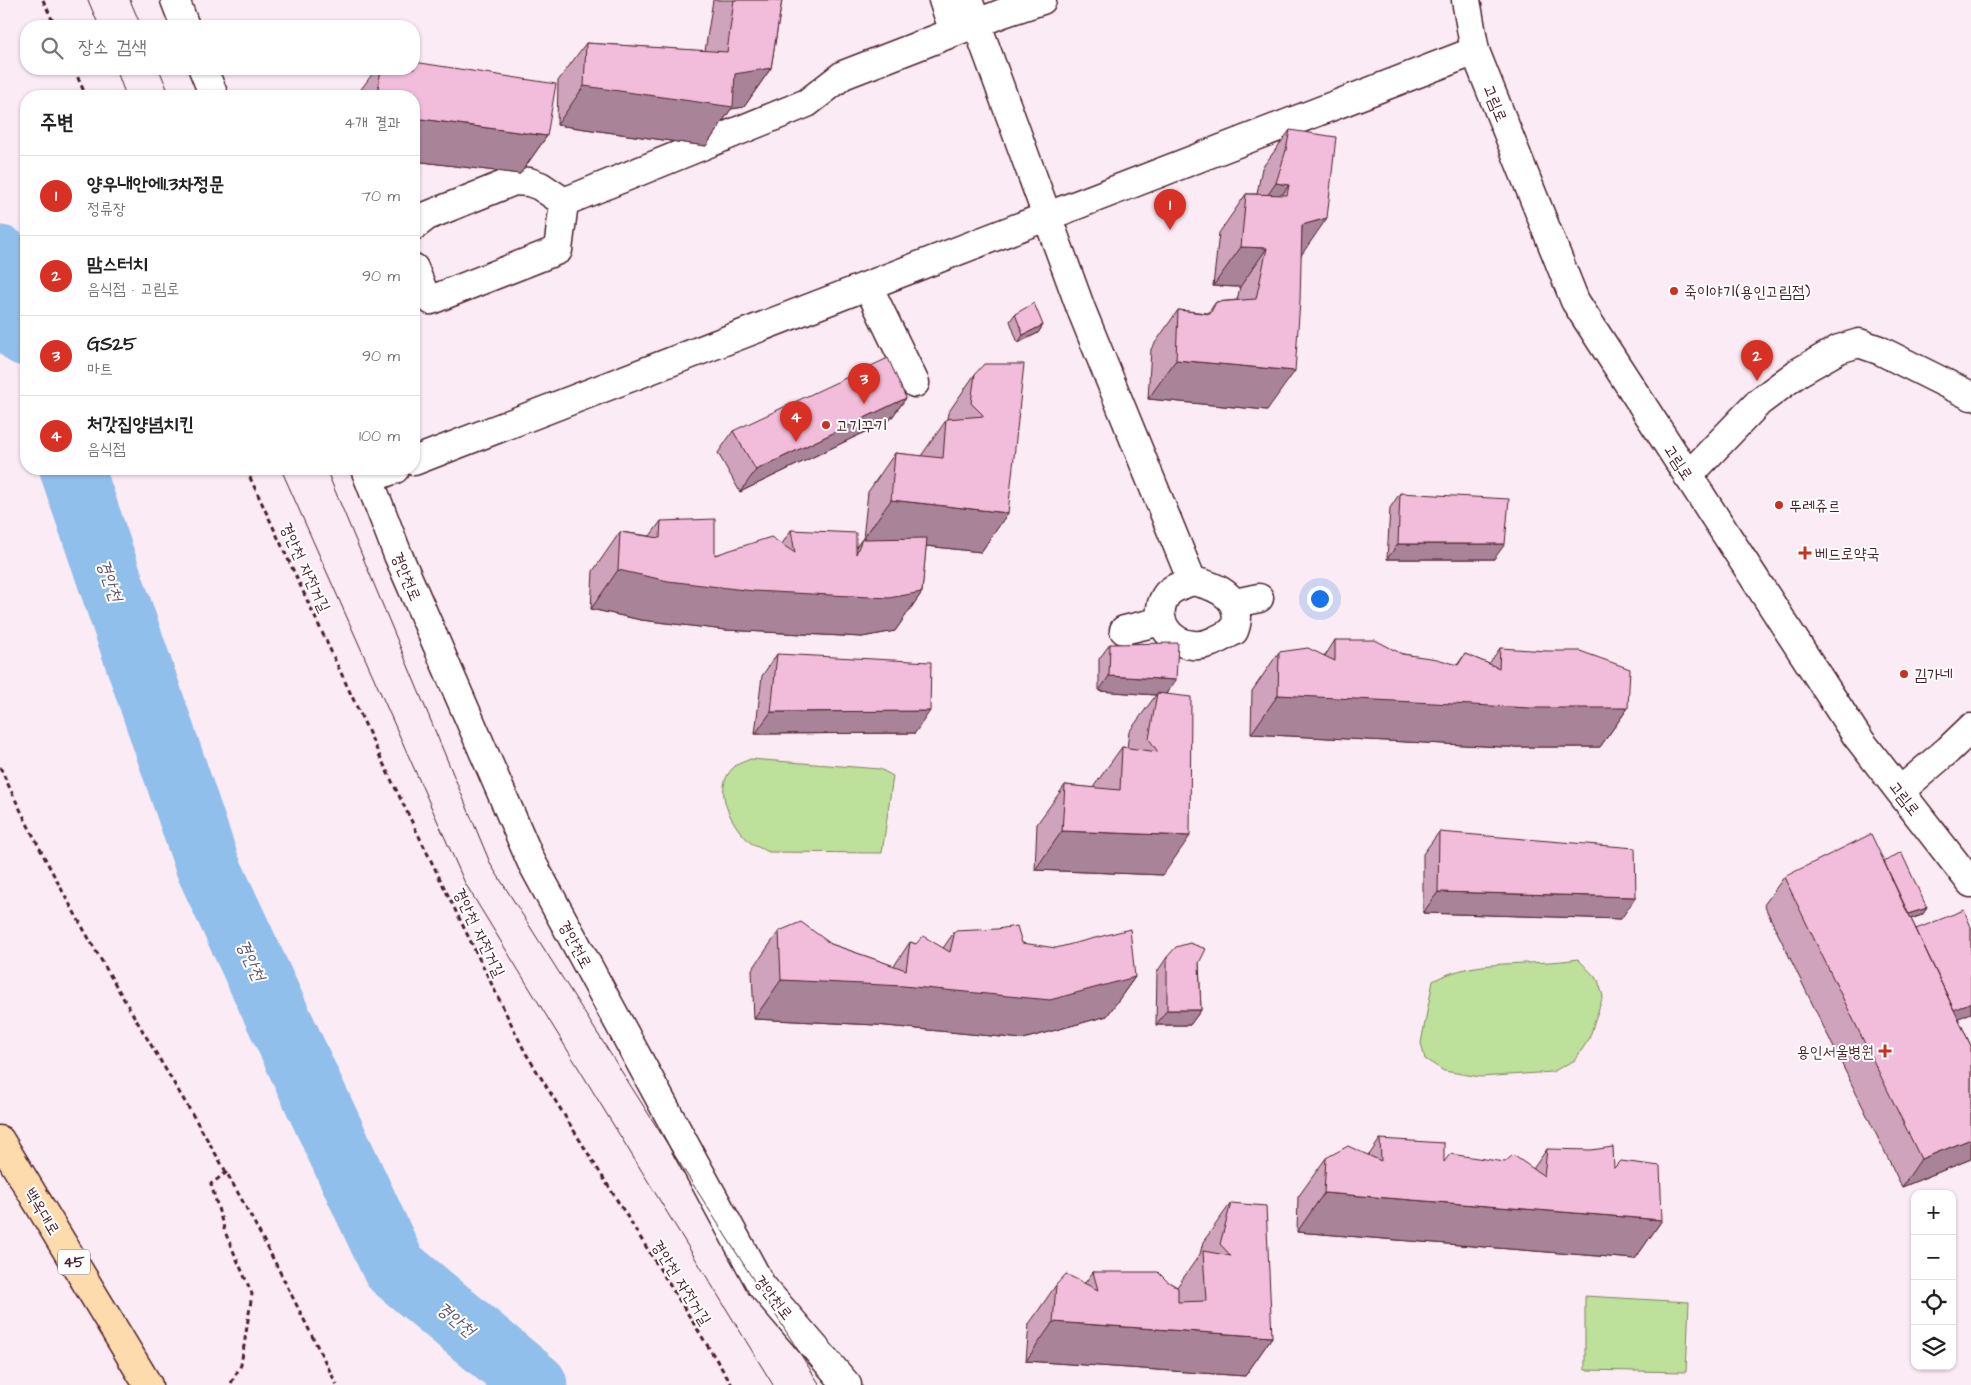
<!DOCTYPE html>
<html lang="ko">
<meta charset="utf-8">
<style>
:root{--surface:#fff;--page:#f6f6f6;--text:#222;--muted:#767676;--line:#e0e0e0;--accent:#d93025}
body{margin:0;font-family:"Architects Daughter","Poor Story",sans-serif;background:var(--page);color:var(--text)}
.controls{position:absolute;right:15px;bottom:15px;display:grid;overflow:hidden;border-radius:10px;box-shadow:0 1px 4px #0004}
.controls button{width:45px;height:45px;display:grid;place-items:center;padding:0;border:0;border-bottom:1px solid var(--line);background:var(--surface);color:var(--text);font:25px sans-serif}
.you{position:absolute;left:1319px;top:598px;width:18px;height:18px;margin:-12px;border:4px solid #fff;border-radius:50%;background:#1a73e8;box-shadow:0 0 0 8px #1a73e833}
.badge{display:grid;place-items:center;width:32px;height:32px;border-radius:50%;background:var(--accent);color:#fff;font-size:16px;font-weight:700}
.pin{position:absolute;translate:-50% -41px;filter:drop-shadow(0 1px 2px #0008)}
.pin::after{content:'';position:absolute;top:26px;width:18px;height:15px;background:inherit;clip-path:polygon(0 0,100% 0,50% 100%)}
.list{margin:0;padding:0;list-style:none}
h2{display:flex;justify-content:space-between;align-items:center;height:65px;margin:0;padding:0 20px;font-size:21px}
h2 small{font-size:16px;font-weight:400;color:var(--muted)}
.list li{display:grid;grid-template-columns:32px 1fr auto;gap:15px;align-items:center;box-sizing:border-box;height:80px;padding:0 20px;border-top:1px solid var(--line)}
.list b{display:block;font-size:19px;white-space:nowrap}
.list p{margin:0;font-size:16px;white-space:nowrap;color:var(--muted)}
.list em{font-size:16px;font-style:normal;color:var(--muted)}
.icon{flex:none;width:28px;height:28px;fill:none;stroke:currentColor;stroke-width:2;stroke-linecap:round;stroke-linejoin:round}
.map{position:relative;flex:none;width:1971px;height:1385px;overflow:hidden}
.search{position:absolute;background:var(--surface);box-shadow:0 1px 4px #0004;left:20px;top:20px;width:400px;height:55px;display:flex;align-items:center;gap:12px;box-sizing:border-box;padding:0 18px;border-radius:20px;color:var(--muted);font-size:19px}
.panel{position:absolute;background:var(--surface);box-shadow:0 1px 4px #0004;left:20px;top:90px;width:400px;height:385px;border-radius:20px}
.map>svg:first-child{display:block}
.green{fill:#bde09a;stroke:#848062}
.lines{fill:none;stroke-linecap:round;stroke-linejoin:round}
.river{stroke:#91bfeb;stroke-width:65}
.street-casing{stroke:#4a1f2b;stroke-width:31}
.secondary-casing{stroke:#4a1f2b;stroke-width:31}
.primary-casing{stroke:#4a1f2b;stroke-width:31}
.path{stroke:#4a1f2b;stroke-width:3;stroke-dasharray:5 4;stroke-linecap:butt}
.street{stroke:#fff;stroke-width:28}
.secondary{stroke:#fff;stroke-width:28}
.primary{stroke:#fedbac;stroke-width:28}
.tram{stroke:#4a1f2b;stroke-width:1}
.wall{fill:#cfa3bb;stroke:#4a1f2b}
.shaded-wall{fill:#a98499;stroke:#4a1f2b}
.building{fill:#f1bdda;stroke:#4a1f2b}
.poi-dot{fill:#c8321e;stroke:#fff;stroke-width:2}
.labels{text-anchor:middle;stroke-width:4;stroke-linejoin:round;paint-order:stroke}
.shield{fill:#fff;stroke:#80626b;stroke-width:1}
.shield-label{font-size:15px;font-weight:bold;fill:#4a1f2b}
.street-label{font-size:16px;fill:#4a1f2b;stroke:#fff}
.poi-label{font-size:16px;fill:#4a1f2b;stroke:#fff;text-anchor:start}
.water-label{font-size:18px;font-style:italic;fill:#63576e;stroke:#fff}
</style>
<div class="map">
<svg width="1971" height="1385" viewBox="0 0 1971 1385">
<rect width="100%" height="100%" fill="#fbebf4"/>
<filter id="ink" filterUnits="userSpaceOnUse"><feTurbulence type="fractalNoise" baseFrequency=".02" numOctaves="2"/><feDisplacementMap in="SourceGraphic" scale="10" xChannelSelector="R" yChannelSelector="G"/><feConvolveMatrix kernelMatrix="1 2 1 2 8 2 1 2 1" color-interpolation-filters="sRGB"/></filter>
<g filter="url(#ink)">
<path class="green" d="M750,759L880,769L893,776L882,853L769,852C763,849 756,847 751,843C732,827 711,789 733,768C737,763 745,762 750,759Z
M1578,959L1598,980L1603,996L1589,1039L1575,1060L1552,1072L1480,1077L1444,1071L1425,1059L1421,1043L1433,981C1477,957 1529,967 1578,959Z
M1585,1296L1689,1302L1686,1372L1585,1370Z"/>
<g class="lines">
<path class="river" d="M0,258L26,334
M72,469L208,867L394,1267L535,1385"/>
<g class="street-casing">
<path id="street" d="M943,0L954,32
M968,0L1081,309L1192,581
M564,202L807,103L843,75L1003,13L1042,0
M414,226L427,216L514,181L529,182L540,186L564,202
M414,268L424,293L431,300L558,250L564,202
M868,286L915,383
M414,461L1475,51
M1688,476L1759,402L1799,372L1839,349L1859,343L1879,350L1971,396
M369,479L395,469
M1192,581C1219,586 1246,600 1234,631C1221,637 1208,647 1193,645C1170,643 1152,620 1165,597C1170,588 1183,585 1192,581Z
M1235,603L1259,598
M1124,630L1162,621
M1900,791L1948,750L1971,728"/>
</g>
<g class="secondary-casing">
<path id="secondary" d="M175,0L185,26
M1466,0L1475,51L1575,301L1856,735L1971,883
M203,69L214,96
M365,469L398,555L531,861L761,1285L847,1385"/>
</g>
<g class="primary-casing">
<path id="primary" d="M0,1140L148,1385"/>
</g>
<path class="path" d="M43,0L55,26
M74,69L86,96
M246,469L383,763L525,1052L732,1385
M0,767C64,907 148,1037 225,1170C265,1239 300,1313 337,1385
M227,1172L211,1184L225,1232L252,1294L241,1365L230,1385"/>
<use href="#street" class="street"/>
<use href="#secondary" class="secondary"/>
<use href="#primary" class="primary"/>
<path class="tram" d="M88,0L99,26
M130,0L141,26
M116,69L126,96
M159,69L170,96
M281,469L465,883L773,1385
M326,469L491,865L820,1385"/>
</g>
<path class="wall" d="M713,0H782L771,68L744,107L731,109L706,146L557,125L558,81L586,43L705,51Z
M376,69H414L547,136L520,174L414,161V96H356Z
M1290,130L1301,255L1267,410L1148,399L1151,349L1178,310L1208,313L1216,302L1237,300L1240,287L1213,286L1219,233L1246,194H1257L1262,168Z
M1015,314L1043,325L1038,333L1018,343L1010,321Z
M975,374L1008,513L981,552L926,546L922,592L895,631L862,637L725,630L641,620L591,609L593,571L620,532L650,536L661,521L715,555L782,544L791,530L856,547L862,539H863L868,492L895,453L921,456L947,419L948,413Z
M906,398L890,420L740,492L718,453L733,431Z
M1400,493L1494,559H1387L1390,508Z
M1335,640L1457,665L1465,654L1489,664L1500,648L1628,708L1600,747H1503L1251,734L1252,691L1279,652L1325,656Z
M1110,644L1176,680L1166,694L1163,875L1035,870L1037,824L1065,785L1094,788V786L1122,747L1127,748L1129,732L1156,695L1099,691V659Z
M777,654L915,733L755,734L762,676Z
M1439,832L1621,919L1423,913V854Z
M1884,862L1927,908L1922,915L1911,919L1916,929L1971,927V1013L1958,1018L1971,1046V1159L1902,1187L1764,905L1784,877Z
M779,931L831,944L894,966L910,942L916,944L943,948L955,931L1022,943L1135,977L1107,1016L1023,1039L876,1025L754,1019L752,970Z
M1167,957L1199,963L1201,1010L1190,1025H1156L1157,972Z
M1380,1139L1444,1162L1533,1169L1547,1149L1614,1168L1662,1220L1635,1259L1297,1232L1298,1197L1326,1158L1369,1155Z
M1231,1203L1272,1337L1245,1376L1026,1361L1029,1324L1056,1285L1085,1283L1093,1272L1167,1281L1177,1287L1200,1254L1203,1242Z"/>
<path class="shaded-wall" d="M771,68L744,107L731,109L706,146L557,125L584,86Z
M414,118L547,136L520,174L414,161Z
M1276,183L1289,185L1262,224L1249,222Z
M1327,218L1300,257L1302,225Z
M1241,247L1267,248L1240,287L1213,286Z
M1043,325L1038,333L1018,343L1023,335Z
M1176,360L1295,371L1267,410L1148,399Z
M906,398L890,420L740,492L756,470Z
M891,500L1008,513L981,552L863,539Z
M1398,544H1505L1494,559H1387Z
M618,570L922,592L895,631L862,637L725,630L641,620L591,609Z
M1109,676L1176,680L1165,695L1157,693L1156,695L1099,691Z
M1278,695L1628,708L1600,747H1503L1251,734Z
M930,711L915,733L755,734L771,712Z
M1062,831L1190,836L1163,875L1035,870Z
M1438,892L1636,897L1621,919L1423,913Z
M1927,908L1922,915L1897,923L1902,916Z
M1135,977L1107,1016L1023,1039L876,1025L754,1019L781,980Z
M1971,1002V1013L1930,1030L1941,1015Z
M1167,1010H1201L1190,1025H1156Z
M1971,1139V1159L1902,1187L1921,1159Z
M1324,1193L1662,1220L1635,1259L1297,1232Z
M1053,1322L1272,1337L1245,1376L1026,1361Z"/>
<path class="building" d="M734,0H782L771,68L735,74L733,107L584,86L586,43L727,52Z
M414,62L556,84L547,136L414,118V96H377L381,69H414Z
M1290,130L1336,137L1327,218L1302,225L1300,301L1295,371L1176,360L1178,310L1210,314L1216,302L1256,299L1267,248L1241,247L1246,194L1287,195L1289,185L1276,183L1286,150Z
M1034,303L1043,325L1023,335L1015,314Z
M888,358L906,398L756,470L733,431Z
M984,364H1024L1008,513L891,500L895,453L943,458L946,419L984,416L971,403L975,374Z
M1400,493L1509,499L1505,544H1398Z
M715,519V555L771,537L795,553L791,530L856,533V554L862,539L927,538L922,592L889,598L753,591L668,581L618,570L620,532L660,538L661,521Z
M1335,640H1375L1402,654L1437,659L1458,665L1465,654L1499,668L1500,648L1547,651H1580L1630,669L1628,708H1530L1278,695L1279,652L1308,648L1335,661Z
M1178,643L1176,680L1109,676L1110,644Z
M777,654L931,662L930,711L771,712Z
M1157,693L1191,697L1190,836L1062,831L1065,785L1120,790L1122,747L1158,752L1149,739Z
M1439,832L1635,848L1636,897L1438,892Z
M1871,834L1971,1046V1139L1921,1159L1784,877Z
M1901,852L1927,908L1908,914L1884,862Z
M1964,910L1971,927V1002L1954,1010L1916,929Z
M801,922L831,944L906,970L910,942L916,944L923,936L950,952L955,931L997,929L1017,926L1022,943L1056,948L1130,929L1135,977L1050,1000L903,986L781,980L779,931Z
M1190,943L1206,949L1199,963L1201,1010H1167V957L1176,947Z
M1380,1139L1444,1143V1162L1450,1154L1505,1162L1513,1155L1544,1176L1547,1149L1591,1150L1613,1147L1614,1168L1621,1161L1660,1166L1662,1220L1324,1193L1326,1158L1348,1146L1381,1161Z
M1231,1203L1266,1206L1272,1337L1053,1322L1056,1285L1066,1274L1098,1290L1093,1272H1158L1167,1281L1178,1288V1302L1206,1301L1203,1251L1231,1256L1220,1244Z"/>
</g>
<g class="poi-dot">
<circle cx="1674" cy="291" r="5"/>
<circle cx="826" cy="425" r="5"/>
<circle cx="1779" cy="505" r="5"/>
<path d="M1802.5 545.5h5v5h5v5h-5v5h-5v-5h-5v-5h5z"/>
<circle cx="1904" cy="674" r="5"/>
<path d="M1882.5 1043.5h5v5h5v5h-5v5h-5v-5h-5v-5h5z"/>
</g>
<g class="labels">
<rect class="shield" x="58" y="1249.5" width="32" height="25" rx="4"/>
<g class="shield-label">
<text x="74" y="1267">45</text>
</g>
<g class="street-label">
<text transform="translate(1496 103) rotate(68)" y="6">고림로</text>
<text transform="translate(1679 462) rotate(57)" y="6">고림로</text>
<text transform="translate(306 567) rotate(65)" y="6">경안천 자전거길</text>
<text transform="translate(407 576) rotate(67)" y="6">경안천로</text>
<text transform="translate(1905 798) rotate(52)" y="6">고림로</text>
<text transform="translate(480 932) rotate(64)" y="6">경안천 자전거길</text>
<text transform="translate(576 944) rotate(62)" y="6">경안천로</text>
<text transform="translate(43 1211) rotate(59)" y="6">백옥대로</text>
<text transform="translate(682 1282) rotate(58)" y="6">경안천 자전거길</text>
<text transform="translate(774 1297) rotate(52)" y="6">경안천로</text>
</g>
<g class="poi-label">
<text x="1684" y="297">죽이야기(용인고림점)</text>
<text x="836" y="431">고기꾸기</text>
<text x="1789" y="511">뚜레쥬르</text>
<text x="1815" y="559">베드로약국</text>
<text x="1914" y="680">김가네</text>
<text x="1874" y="1057" text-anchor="end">용인서울병원</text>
</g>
<g class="water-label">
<text transform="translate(110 580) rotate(71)" y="6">경안천</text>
<text transform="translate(251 960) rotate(65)" y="6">경안천</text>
<text transform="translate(456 1319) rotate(40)" y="6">경안천</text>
</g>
</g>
</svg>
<div class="controls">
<button>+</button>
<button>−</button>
<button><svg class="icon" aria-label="locate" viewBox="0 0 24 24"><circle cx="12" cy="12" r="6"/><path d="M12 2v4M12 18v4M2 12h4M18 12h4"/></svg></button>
<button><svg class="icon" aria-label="layers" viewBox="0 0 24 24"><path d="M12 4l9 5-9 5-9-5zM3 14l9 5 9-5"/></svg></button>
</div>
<div class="you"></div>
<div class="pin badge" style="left:1170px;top:230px">1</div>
<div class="pin badge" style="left:1757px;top:381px">2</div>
<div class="pin badge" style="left:864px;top:404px">3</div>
<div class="pin badge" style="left:796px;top:442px">4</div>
<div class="search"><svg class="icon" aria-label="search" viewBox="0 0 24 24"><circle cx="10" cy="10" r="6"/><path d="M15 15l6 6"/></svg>장소 검색</div>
<section class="panel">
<h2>주변<small>4개 결과</small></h2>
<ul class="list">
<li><span class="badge">1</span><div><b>양우내안에1.3차정문</b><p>정류장</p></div><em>70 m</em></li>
<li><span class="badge">2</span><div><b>맘스터치</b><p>음식점 · 고림로</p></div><em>90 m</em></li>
<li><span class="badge">3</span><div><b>GS25</b><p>마트</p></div><em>90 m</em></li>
<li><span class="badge">4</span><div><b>처갓집양념치킨</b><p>음식점</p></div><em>100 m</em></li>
</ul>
</section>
</div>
